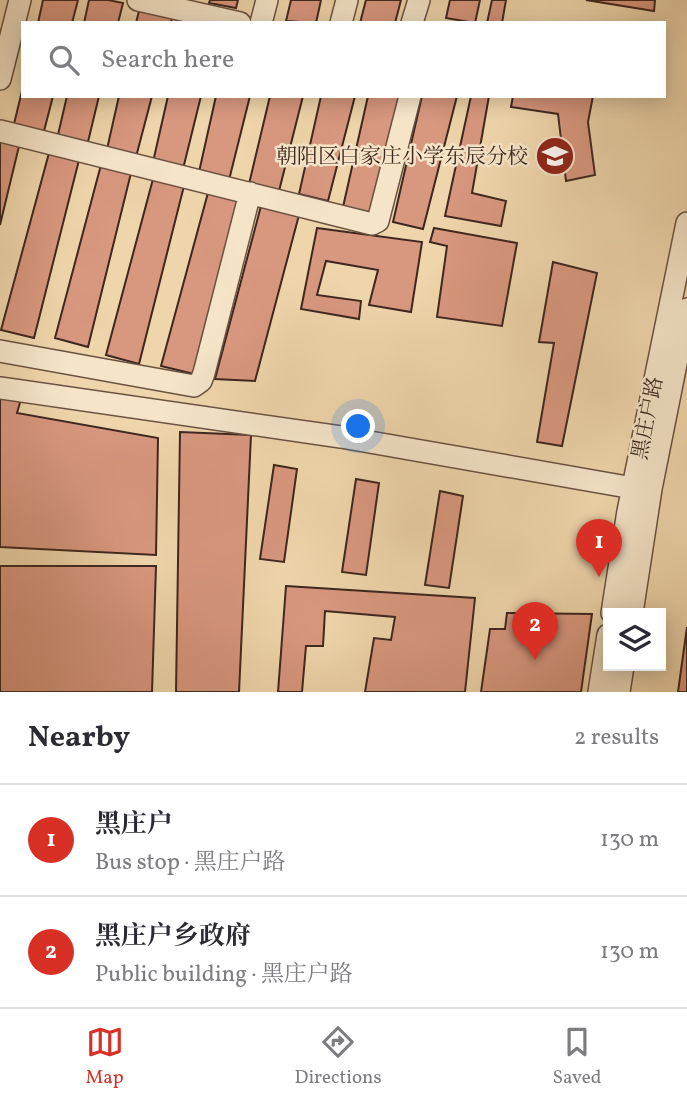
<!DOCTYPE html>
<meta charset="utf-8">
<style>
:root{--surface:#fff;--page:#f2f2f3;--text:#2b2b33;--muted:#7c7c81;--line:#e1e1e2;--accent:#d93025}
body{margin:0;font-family:Vollkorn,"Noto Serif SC",serif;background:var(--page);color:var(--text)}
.controls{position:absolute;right:21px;bottom:21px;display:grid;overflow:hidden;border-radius:0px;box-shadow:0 4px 18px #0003}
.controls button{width:63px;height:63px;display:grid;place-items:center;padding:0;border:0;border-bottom:2px solid var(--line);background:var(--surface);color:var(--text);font:35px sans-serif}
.you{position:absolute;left:359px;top:427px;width:24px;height:24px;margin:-18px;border:5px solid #fff;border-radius:50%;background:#1a73e8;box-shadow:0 0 0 10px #1a73e833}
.badge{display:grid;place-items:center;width:46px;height:46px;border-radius:50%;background:var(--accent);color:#fff;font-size:23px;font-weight:700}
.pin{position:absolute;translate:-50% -58px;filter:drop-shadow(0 2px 4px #0008)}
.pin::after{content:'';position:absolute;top:37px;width:24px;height:21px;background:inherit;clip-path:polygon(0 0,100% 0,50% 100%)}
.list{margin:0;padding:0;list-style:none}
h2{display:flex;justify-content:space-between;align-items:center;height:91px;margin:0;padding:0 28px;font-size:30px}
h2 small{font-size:23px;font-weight:400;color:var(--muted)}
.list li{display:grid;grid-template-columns:46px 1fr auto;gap:21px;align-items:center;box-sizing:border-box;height:112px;padding:0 28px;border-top:2px solid var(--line)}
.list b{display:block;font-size:26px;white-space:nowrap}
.list p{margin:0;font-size:23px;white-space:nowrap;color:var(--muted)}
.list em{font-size:23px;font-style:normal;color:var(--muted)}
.icon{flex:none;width:38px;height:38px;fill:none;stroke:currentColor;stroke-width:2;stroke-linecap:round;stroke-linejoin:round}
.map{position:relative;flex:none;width:687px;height:692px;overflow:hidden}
.search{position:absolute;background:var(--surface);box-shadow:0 4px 18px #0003;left:21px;right:21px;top:21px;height:77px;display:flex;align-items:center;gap:18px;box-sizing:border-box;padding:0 24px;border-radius:0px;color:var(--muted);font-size:26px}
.sheet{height:315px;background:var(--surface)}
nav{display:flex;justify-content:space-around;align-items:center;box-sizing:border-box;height:98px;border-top:2px solid var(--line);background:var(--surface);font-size:19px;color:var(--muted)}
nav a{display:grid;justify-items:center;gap:4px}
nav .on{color:var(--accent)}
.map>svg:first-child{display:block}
.building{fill:#d8977f;stroke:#3e271e;stroke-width:2}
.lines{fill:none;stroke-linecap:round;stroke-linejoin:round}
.minor-casing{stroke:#6a5241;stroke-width:24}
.minor{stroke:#f5e4c8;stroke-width:21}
.labels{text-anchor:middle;stroke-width:5;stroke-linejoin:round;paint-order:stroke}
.poi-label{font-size:21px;fill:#3e271e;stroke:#f5e4c8;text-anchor:end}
.street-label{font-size:21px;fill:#3e271e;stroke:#f5e4c8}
</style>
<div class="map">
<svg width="687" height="692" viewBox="0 0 687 692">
<rect width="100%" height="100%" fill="#efd5ab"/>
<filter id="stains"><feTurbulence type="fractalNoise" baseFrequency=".00286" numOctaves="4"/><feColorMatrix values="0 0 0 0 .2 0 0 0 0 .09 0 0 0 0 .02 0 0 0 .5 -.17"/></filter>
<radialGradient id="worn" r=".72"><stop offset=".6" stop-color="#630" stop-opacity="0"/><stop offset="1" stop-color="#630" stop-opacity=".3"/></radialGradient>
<path class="building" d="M43,0H78L72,23H38Z
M89,0H108L123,3L118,23H84Z
M210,0H238L236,8L209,3Z
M291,0H321L316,23L286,21Z
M366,0H401L395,23H360Z
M450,0H480L475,23L446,18Z
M492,0H506L502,23H487Z
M586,0H655L654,11Z
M140,7L173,14L171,23H136Z
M23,87V96H53L43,135L13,128Z
M67,96H99L87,146L57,139Z
M119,96H152L136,157L107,149Z
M168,96H201L183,169L153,162Z
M216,96H250L229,180L199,172Z
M270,96H303L279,191L249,184Z
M321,96H355L328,201L299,194Z
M368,96H402L372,214L343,207Z
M422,96H457L423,229L393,222Z
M471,96H489L472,193L506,201L501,226L445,216Z
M513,96H593L588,122L595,175L566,181L558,114L511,107Z
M0,136L20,142L0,225Z
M49,153L79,160L34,338L1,330Z
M102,161L132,169L88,347L55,338Z
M153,179L184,186L139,364L106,355Z
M209,189L239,196L194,374L161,366Z
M261,206L299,215L255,381L215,379Z
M317,228L422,242L411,312L369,305L378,270L326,261L317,295L361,301L359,319L301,309Z
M434,228L517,243L502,326L437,317L447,246L430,242Z
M553,262L597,273L562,446L537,442L554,343L539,342Z
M0,396L21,399L17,413L158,438L156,555L0,547Z
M180,432L251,435L239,692H176Z
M274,465L297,469L284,562L260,559Z
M356,479L379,483L366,575L342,572Z
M440,491L463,496L449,588L425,585Z
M0,566H156L152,692H0Z
M286,586L475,598L465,692H365L374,638L391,640L395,617L325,611L323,646H306L302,692H278Z
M507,613L592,614L581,692H481L490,629H505Z
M687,627V692H678Z"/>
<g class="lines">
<g class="minor-casing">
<path id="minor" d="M138,0L240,23
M261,23L267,0
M341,23L347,0
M412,23L419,0
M0,79L20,0
M0,131L372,224L378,221L410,96
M0,351L194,386L201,381L204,373L250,193
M0,388L341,437L633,488
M612,613L628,511L687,223
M632,613L651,489L687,309
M599,692L608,635
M619,692L623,666"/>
</g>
<use href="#minor" class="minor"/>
</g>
<defs>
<g id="school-disc" transform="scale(2.0125)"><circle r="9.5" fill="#8f2418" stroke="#f5e4c8"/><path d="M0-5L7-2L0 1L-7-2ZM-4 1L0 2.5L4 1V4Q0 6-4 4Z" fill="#fff"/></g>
</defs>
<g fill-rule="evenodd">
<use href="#school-disc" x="555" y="156"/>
</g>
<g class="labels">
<g class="poi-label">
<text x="528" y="163">朝阳区白家庄小学东辰分校</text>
</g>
<g class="street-label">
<text transform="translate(647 418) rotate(-79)" y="7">黑庄户路</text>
</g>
</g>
<rect width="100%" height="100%" filter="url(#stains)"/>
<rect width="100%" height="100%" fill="url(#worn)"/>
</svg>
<div class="controls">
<button><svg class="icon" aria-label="layers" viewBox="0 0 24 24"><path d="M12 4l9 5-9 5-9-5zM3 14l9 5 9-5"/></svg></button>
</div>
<div class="you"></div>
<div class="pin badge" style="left:599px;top:577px">1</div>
<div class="pin badge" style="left:535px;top:660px">2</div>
<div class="search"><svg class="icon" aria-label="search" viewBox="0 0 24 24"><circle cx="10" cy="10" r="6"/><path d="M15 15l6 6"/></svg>Search here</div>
</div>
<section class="sheet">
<h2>Nearby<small>2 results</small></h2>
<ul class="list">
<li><span class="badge">1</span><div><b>黑庄户</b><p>Bus stop · 黑庄户路</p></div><em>130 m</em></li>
<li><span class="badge">2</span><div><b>黑庄户乡政府</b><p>Public building · 黑庄户路</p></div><em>130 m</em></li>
</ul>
</section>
<nav>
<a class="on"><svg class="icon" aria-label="map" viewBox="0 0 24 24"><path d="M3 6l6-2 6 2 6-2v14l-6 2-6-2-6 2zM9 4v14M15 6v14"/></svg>Map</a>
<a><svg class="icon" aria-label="directions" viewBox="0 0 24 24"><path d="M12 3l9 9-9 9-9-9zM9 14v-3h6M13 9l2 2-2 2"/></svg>Directions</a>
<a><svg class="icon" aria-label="saved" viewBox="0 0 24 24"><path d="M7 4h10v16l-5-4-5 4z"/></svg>Saved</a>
</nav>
